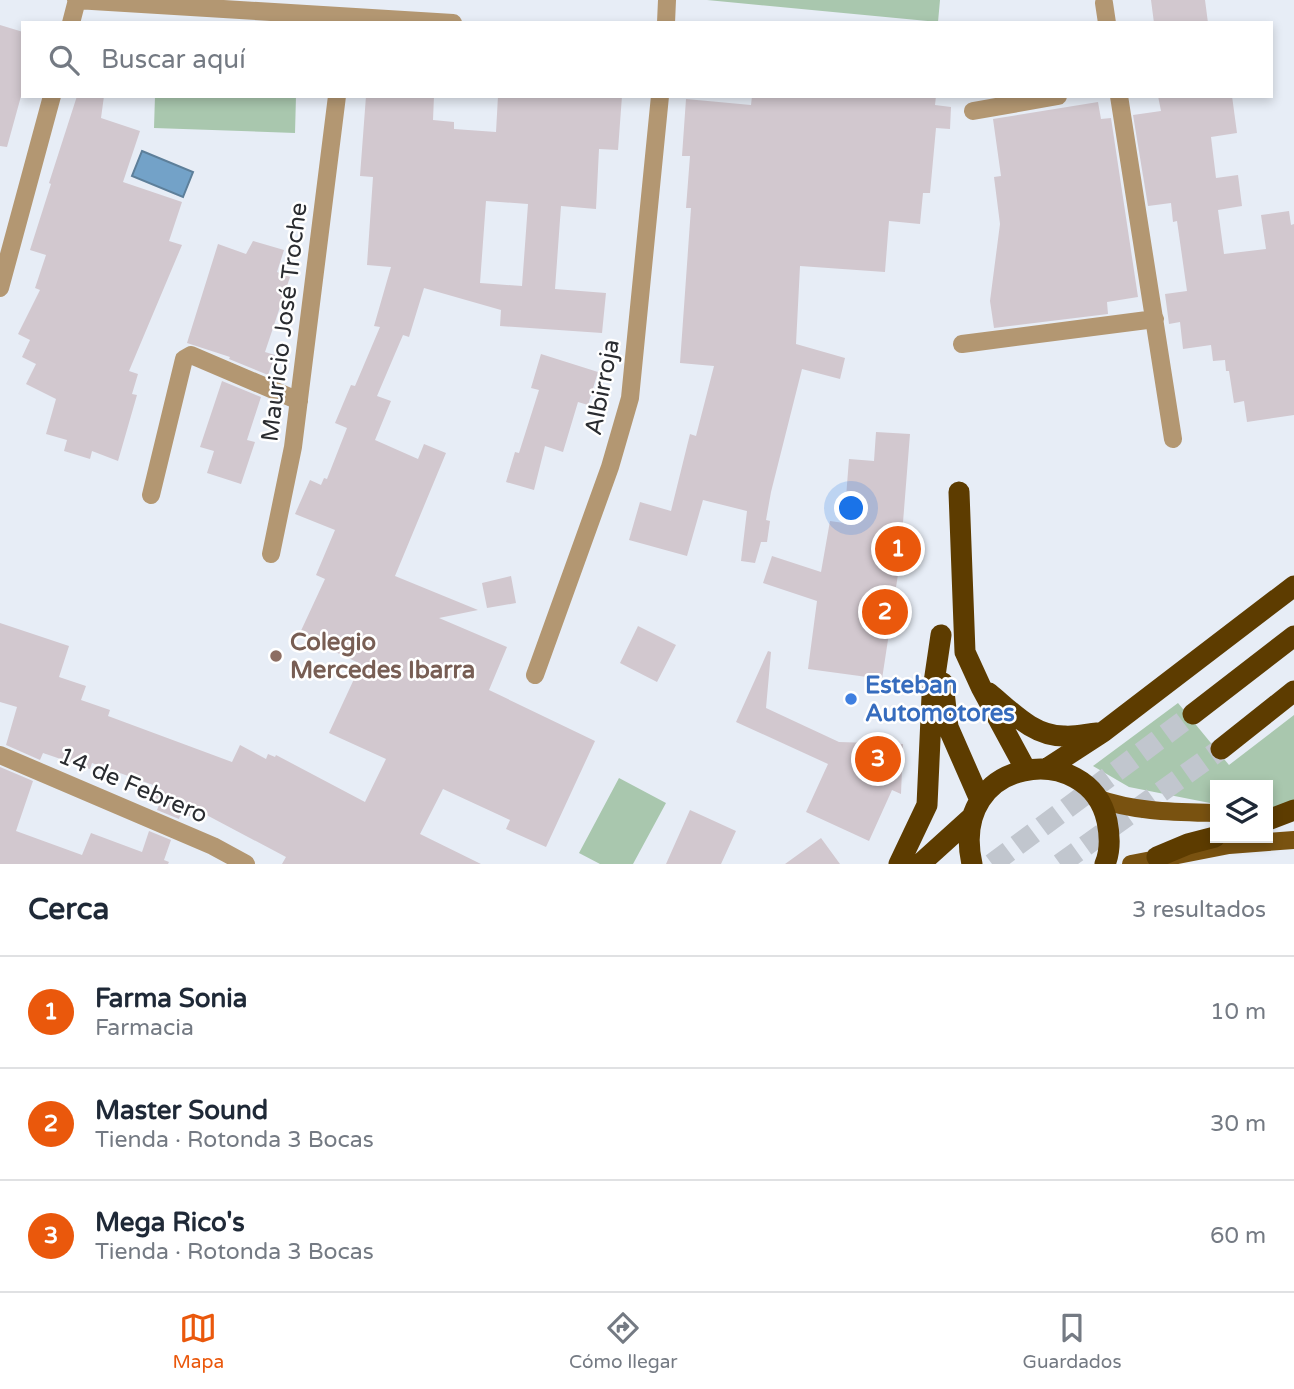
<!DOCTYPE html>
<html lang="es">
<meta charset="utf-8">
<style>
:root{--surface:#fff;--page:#f6f6f7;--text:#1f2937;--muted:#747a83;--line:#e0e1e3;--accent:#ea580c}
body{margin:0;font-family:"Varela Round",sans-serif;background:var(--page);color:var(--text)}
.controls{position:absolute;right:21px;bottom:21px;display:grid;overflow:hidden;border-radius:0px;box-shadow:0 4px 10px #0003}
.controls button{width:63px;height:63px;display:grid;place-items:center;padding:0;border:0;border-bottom:2px solid var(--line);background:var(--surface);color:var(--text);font:35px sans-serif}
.you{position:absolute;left:852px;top:509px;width:24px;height:24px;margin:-18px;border:5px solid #fff;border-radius:50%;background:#1a73e8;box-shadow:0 0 0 10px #1a73e833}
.badge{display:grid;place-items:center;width:46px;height:46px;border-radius:50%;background:var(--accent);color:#fff;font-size:23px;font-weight:700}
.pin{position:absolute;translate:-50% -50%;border:4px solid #fff;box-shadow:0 2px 7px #0006}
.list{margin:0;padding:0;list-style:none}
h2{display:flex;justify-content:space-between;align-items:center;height:91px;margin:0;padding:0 28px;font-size:30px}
h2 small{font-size:23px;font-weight:400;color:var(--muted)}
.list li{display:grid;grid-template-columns:46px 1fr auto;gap:21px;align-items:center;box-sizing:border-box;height:112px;padding:0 28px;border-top:2px solid var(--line)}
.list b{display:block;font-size:26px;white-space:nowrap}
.list p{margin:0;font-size:23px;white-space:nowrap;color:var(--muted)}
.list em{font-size:23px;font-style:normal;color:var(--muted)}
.icon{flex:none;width:38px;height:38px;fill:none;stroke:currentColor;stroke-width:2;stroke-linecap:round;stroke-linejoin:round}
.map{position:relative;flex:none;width:1294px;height:864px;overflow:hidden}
.search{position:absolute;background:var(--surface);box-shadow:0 4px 10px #0003;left:21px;right:21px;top:21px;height:77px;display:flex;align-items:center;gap:18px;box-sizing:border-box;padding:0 24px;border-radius:0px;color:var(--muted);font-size:26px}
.sheet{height:427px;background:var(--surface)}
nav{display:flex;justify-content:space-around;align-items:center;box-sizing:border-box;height:98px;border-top:2px solid var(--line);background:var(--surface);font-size:19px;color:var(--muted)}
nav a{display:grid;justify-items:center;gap:4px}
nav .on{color:var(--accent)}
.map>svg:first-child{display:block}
.green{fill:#a9c7ae}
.water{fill:#73a2c8;stroke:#5d7f9a;stroke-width:2}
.building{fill:#d2c8cf;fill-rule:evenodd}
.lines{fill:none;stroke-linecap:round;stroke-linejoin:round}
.highway-tunnel{stroke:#c1c6ce;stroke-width:21;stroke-dasharray:21 10;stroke-linecap:butt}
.minor{stroke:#b39772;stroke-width:18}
.major{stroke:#795210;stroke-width:18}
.highway{stroke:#5d3c00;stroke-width:21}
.education-dot{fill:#8d6e63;stroke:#fff;stroke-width:2.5}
.shop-dot{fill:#3f7fe0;stroke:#fff;stroke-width:2.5}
.labels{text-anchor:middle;stroke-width:5;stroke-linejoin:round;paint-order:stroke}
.street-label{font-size:24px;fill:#2a2c30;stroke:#fff}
.education-label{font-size:24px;font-weight:bold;fill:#785e54;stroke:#fff;text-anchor:start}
.shop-label{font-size:24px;font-weight:bold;fill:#366cbe;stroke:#fff;text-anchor:start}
</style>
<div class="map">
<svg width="1294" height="864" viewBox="0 0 1294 864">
<rect width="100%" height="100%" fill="#e7edf6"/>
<path class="green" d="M707,0H940L938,22Z
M155,96H296L295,133L154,128Z
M1178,703L1229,765L1294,715V805L1268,814V785H1215V804L1129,787L1093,766Z
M619,778L666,803L633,864H600L579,853Z"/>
<path class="water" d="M142,151L193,172L183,197L132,176Z"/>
<path class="building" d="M1151,0H1205L1208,23H1154Z
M0,25L23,32V89L7,147L0,146Z
M77,96H104L101,118L140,131L123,182L182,202L169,241L182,245L129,371L138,374L132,394L137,395L118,461L92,451L90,459L64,451L67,440L46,434L56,399L26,384L36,364L22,357L30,340L18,334L40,290L35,288L46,255L30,250L51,184L49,183Z
M366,96H434L433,120L454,122V129L496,132L498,96H622L618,150L599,149L596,209L561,206L555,289L606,293L602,333L500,326L501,310L424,288L409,337L403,335L377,396L391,401L375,440L418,459L424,444L446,453L395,576L478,610L439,618L507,647L489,690L595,741L546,847L506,829L510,820L443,789L420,834L481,864H282L286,857L199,811L197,819L181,813L179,819L157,810L159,805L151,802L156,786L92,763L90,769L43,753L40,760L6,745L17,707L0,702V623L69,646L59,677L86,686L81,700L110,710L108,716L232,762L240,745L266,759L268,754L275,757L276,755L365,802L386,759L329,733L361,664L299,635L325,579L316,575L335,530L295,514L310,480L321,485L324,478L327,479L347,428L335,423L351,385L355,386L380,327L374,326L391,267L367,265L373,177L360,176ZM486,201L528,204L522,286L480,283Z
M752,96H936L935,105L951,107L950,129L936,128L930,193H923L920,224L889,221L885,272L800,266L796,344L845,358L840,379L802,369L771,492L766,520L770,521L767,542H761L755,563L741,561L747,511L703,500L687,556L629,540L640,502L671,511L690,434L696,436L714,366L680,363L691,208H686L690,156H682L686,99L751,105Z
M1158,96H1232L1237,133L1211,137L1216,178L1238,175L1242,206L1218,210L1224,254L1266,249L1261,215L1289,211L1291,225L1294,224V415L1247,422L1244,401L1234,403L1229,371H1226L1225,360L1213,361L1211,345L1183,349L1180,322L1169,324L1165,294L1187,291L1177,221L1173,222L1171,203L1148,206L1133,115L1161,111Z
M1098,102L1101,119L1111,118L1138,297L1107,302L1108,314L994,328L990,301L1000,224L994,177L1001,176L993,119Z
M253,241L284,250L277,272L290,277L265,352L275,355L268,375L229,359L230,357L187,343L218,244L246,254Z
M541,354L598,372L588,405L578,402L563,452L545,446L534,490L506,482L515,452L519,453L539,390L531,388Z
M222,381L261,397L247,440L255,442L241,484L207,473L214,451L200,447Z
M876,432L910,434L902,535H904L882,679L808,669L817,601L763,583L772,556L821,572L830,521L844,523L849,459L874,461Z
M511,576L516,603L487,608L482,583Z
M638,626L676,645L657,682L620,663Z
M768,651L771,652L766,708L839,742L903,744L901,794L892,790L869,841L806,812L828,764L736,722Z
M0,767L33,781L16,831L82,855L91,833L142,852L149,831L171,840L164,860L169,862L168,864H0Z
M690,810L736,831L721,864H666Z
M821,838L840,864H785Z"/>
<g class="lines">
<path class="highway-tunnel" d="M992,864L1193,714
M1060,864L1221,749"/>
<path class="minor" d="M76,0L453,23
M1104,3L1107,23
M71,23L77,0
M666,23L667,0
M1119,96L1173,439
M973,111L1058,96
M0,288L52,96
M962,344L1155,319
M151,495L184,359L191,355L299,401
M271,554L293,447L337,96
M535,675L610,467L630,398L660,96
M0,755L213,846L246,864"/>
<path class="major" d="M1096,798C1135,812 1174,812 1215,813
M1131,864L1229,845L1294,840"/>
<path class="highway" d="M959,492L965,652L981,687L1026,770
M943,683L948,727L980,800
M989,693C1012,712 1033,736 1064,736C1075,737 1086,734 1097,733
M1193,714L1294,636
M1221,749L1294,691
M1046,769L1103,732L1294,586
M1268,820L1294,810
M1157,857L1188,844L1215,837
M899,864L927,805L932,696L941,635
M920,864L972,817
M972,864C948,755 1089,739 1107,821C1110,836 1111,850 1105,864"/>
</g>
<circle class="education-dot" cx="276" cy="656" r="7"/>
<circle class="shop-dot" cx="851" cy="699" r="7"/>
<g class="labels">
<g class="street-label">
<text transform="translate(284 322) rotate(-83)" y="8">Mauricio José Troche</text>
<text transform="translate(602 387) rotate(-79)" y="8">Albirroja</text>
<text transform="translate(133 785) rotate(23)" y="8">14 de Febrero</text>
</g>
<g class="education-label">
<text x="290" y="650">Colegio<tspan x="290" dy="28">Mercedes Ibarra</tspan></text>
</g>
<g class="shop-label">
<text x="865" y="693">Esteban<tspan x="865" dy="28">Automotores</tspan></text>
</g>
</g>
</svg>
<div class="controls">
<button><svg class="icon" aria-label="layers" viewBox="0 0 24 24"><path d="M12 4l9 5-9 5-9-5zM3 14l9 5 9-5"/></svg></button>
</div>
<div class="you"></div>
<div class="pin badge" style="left:898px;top:549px">1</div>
<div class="pin badge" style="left:885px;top:612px">2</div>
<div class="pin badge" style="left:878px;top:759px">3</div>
<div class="search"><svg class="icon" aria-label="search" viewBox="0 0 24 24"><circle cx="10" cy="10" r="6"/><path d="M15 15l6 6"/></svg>Buscar aquí</div>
</div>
<section class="sheet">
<h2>Cerca<small>3 resultados</small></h2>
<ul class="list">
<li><span class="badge">1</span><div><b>Farma Sonia</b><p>Farmacia</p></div><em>10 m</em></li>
<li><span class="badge">2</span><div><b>Master Sound</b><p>Tienda · Rotonda 3 Bocas</p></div><em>30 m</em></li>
<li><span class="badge">3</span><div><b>Mega Rico's</b><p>Tienda · Rotonda 3 Bocas</p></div><em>60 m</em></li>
</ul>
</section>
<nav>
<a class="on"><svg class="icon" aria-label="map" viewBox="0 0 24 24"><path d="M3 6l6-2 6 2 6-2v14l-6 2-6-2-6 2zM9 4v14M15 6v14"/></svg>Mapa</a>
<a><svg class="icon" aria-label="directions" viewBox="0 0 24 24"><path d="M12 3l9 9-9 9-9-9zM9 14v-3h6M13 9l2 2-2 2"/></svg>Cómo llegar</a>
<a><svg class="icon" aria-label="saved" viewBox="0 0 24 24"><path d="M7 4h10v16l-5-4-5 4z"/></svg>Guardados</a>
</nav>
